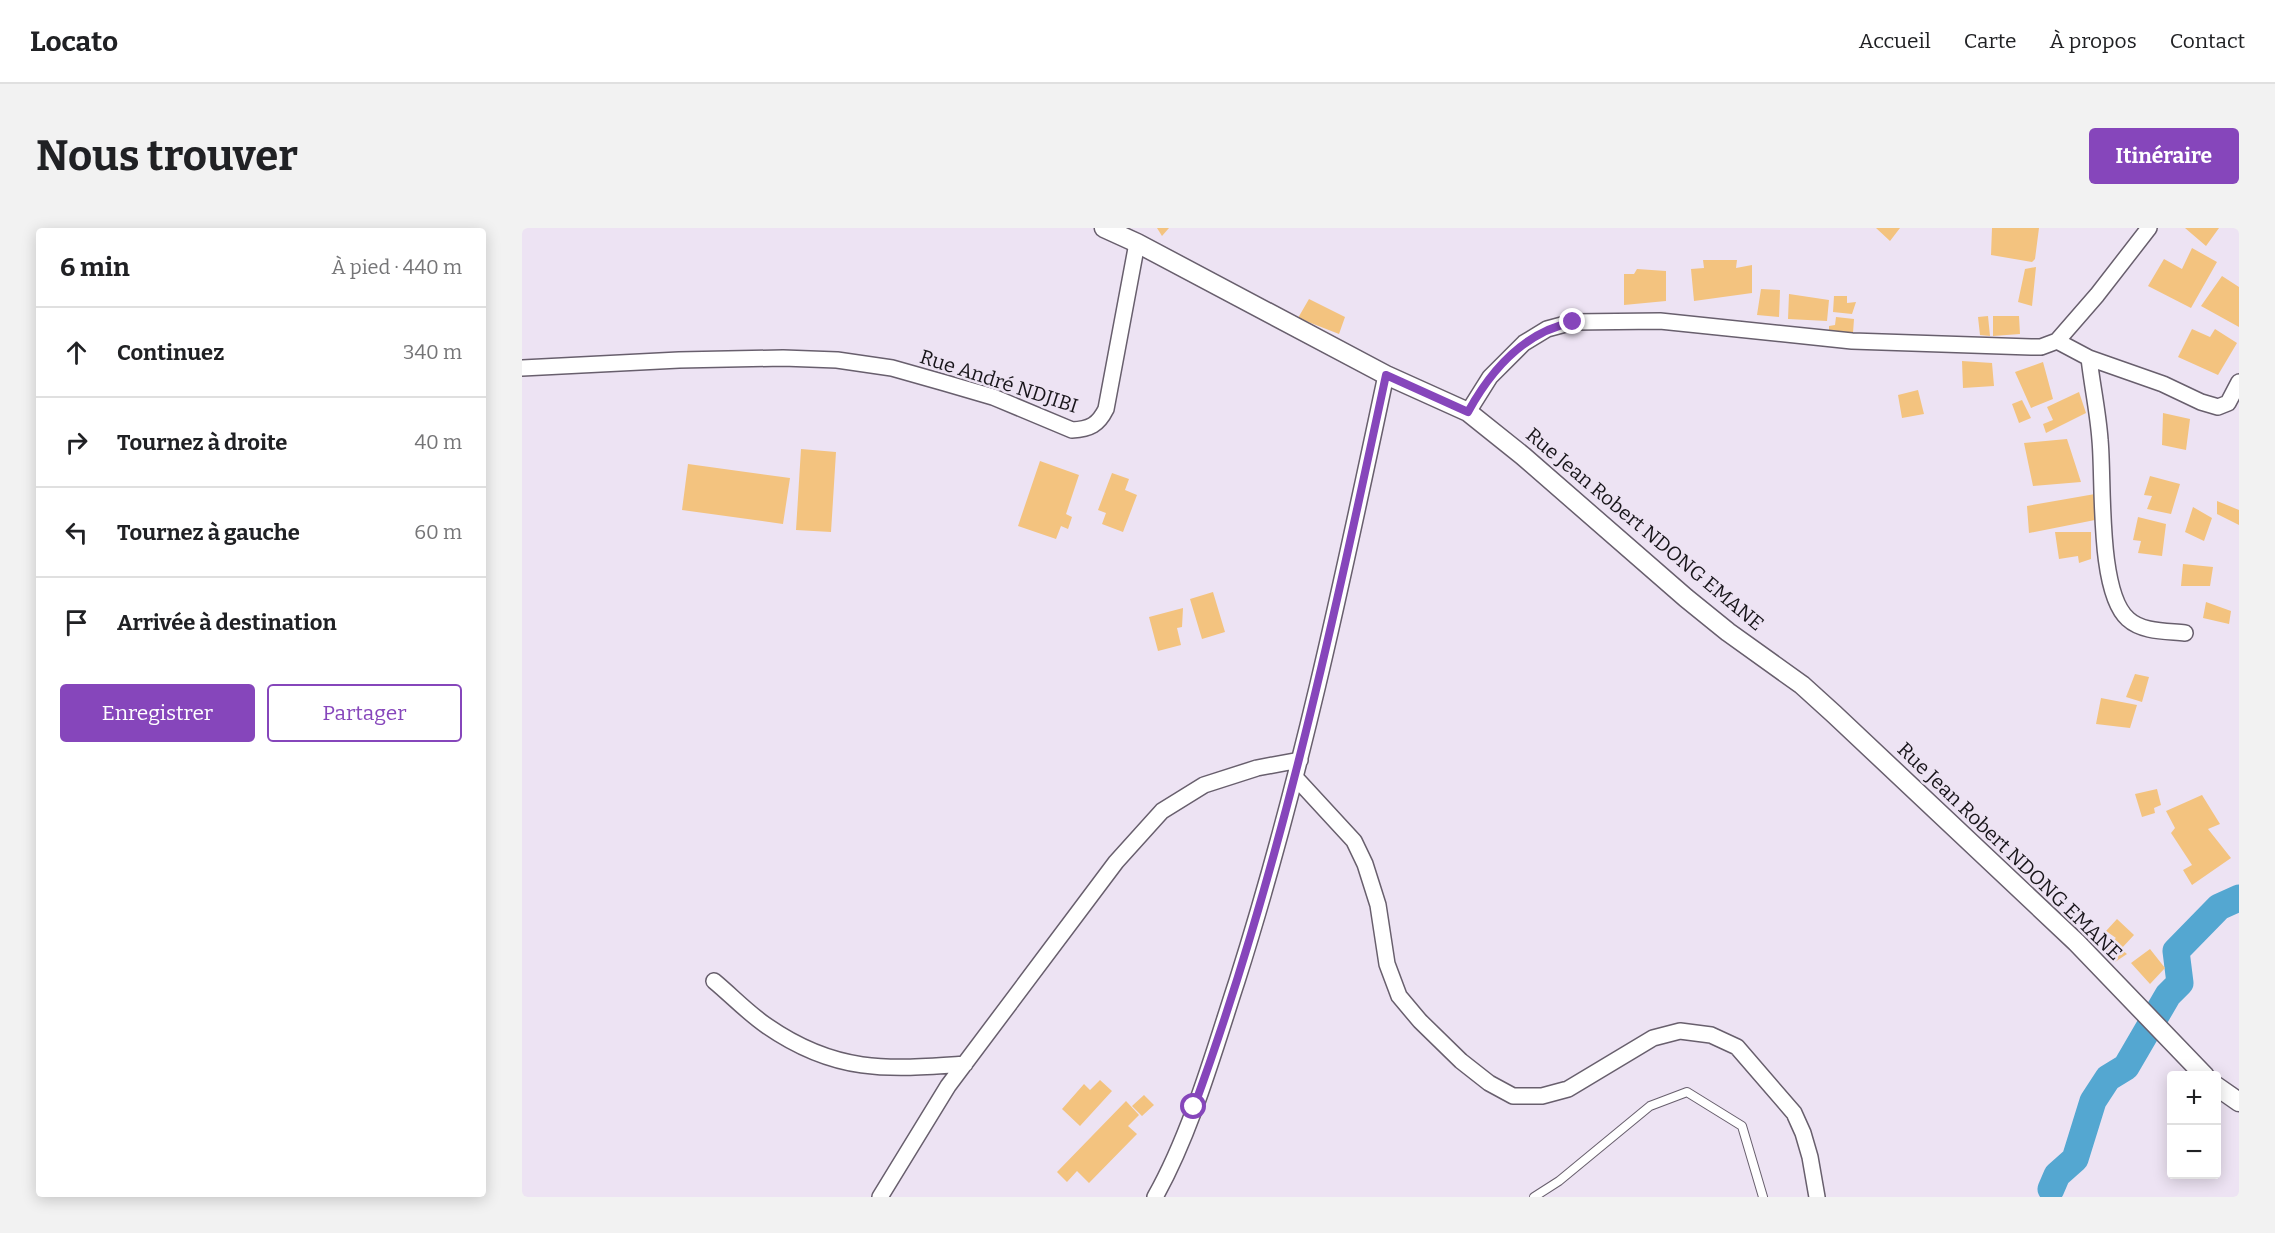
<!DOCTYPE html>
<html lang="fr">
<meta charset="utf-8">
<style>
:root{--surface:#fff;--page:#f2f2f2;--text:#202124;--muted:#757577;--line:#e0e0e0;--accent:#8646bb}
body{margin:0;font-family:Bitter,serif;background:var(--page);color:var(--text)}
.controls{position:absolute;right:18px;bottom:18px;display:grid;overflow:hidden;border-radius:6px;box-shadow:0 3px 15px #0003}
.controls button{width:54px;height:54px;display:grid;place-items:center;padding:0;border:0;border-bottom:2px solid var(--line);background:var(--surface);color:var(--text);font:30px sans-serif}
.stop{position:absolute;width:18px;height:18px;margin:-14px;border:4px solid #8646bb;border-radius:50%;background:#fff}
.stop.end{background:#8646bb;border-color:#fff;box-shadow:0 2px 6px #0008}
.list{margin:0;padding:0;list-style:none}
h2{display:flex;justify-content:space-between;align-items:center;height:78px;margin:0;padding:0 24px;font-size:26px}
h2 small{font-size:20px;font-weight:400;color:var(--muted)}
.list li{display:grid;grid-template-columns:39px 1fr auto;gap:18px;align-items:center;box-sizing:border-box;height:90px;padding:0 24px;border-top:2px solid var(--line)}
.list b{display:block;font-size:22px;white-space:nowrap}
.list em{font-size:20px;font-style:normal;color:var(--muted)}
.actions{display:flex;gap:12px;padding:18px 24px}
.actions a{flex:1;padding:14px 0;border:2px solid var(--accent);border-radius:6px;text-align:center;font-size:21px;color:var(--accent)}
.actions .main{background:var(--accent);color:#fff}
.icon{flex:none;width:33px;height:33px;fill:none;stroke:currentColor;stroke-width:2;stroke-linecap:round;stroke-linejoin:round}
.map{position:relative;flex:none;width:1717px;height:969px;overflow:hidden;border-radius:6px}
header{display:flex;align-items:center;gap:36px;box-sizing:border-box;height:84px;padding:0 30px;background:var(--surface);border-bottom:2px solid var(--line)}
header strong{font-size:28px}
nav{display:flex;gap:33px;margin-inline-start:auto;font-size:21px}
.intro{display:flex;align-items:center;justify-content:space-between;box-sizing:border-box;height:144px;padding:0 36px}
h1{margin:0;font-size:42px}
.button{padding:15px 27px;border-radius:6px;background:var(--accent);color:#fff;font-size:21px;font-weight:700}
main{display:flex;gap:36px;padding:0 36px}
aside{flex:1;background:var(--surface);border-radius:6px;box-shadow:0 3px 15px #0003}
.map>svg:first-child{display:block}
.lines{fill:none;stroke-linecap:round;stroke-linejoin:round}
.river{stroke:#54a7d1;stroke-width:27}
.building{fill:#f3c37f}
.service-casing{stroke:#685f6d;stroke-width:10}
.minor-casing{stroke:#685f6d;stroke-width:18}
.tertiary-casing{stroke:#685f6d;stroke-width:21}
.service{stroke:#fff;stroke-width:8}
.minor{stroke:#fff;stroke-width:15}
.tertiary{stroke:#fff;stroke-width:18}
.route{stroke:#8646bb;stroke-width:8}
.labels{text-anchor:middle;stroke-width:5;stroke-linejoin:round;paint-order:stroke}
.street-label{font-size:20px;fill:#18151a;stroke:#ede3f3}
</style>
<header>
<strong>Locato</strong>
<nav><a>Accueil</a><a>Carte</a><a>À propos</a><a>Contact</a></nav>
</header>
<div class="intro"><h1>Nous trouver</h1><a class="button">Itinéraire</a></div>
<main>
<aside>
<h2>6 min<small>À pied · 440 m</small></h2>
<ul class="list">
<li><svg class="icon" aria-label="ahead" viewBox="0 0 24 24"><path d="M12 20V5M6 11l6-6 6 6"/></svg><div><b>Continuez</b></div><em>340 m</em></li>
<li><svg class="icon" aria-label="right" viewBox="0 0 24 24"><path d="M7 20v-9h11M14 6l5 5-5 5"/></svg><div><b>Tournez à droite</b></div><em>40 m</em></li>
<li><svg class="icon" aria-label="left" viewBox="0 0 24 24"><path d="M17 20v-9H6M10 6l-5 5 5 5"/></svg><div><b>Tournez à gauche</b></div><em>60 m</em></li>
<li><svg class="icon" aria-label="arrive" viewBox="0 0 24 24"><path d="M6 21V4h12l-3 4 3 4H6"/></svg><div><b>Arrivée à destination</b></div></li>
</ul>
<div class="actions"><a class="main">Enregistrer</a><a>Partager</a></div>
</aside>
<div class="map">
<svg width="1717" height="969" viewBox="0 0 1717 969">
<rect width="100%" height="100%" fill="#ede3f3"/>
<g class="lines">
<path class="river" d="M1529,961L1535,947L1553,931L1571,873L1586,850L1604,839L1646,767L1658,755L1654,723L1697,679L1717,670"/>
</g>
<path class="building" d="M635,0H647L640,8Z
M1354,0H1378L1368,13Z
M1470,0H1517L1513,31L1510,34L1469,27Z
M1663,0H1697L1684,18Z
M1670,20L1695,34L1669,80L1626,58L1642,31L1660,41Z
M1181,32H1215L1214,40L1230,37V65L1172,73L1169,41L1182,40Z
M1514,39L1510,78L1496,74L1503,41Z
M1115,41L1144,43V73L1102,77V46H1112Z
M1700,48L1717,59V99L1679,78Z
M1239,61L1258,62L1257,89L1235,87Z
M1267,66L1307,72L1305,93L1266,91Z
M1312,68H1325V75L1334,74L1330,86L1311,84Z
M787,71L823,89L817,106L776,90Z
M1466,88L1468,108L1458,107L1456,89Z
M1471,88H1497L1498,106L1471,108Z
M1314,89L1332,91L1331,105L1307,104V98L1313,97Z
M1670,101L1688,109L1693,101L1715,115L1696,147L1656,129Z
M1440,133L1470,135L1472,158L1441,160Z
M1521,134L1531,171L1509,180L1493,144Z
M1396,162L1402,186L1380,190L1376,167Z
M1557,164L1564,185L1524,205L1521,196L1531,192L1525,179Z
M1500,172L1509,190L1497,195L1490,176Z
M1641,185L1668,191L1664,222L1640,217Z
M1545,211L1559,254L1511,258L1502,215Z
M279,221L314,224L309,304L274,302Z
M518,233L557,247L544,286L550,289L546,301L539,298L534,311L496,298Z
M166,236L268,250L261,296L160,282Z
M590,245L607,251L603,262L615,267L601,304L580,296L584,285L576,282Z
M1628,248L1658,256L1649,286L1625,281L1630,268L1622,267Z
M1573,266L1578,291L1507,305L1505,278Z
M1695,273L1717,282V297L1695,286Z
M1671,279L1690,290L1682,313L1663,304Z
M1616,289L1644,296L1640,328L1616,325L1619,313L1611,312Z
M1533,304H1569V331L1557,335L1556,328L1537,331Z
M1661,336L1691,339L1688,358H1659Z
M691,364L703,404L680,411L668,371Z
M1684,374L1709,383L1707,396L1681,390Z
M661,380L660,399L655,400L659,417L636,423L627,389Z
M1613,446L1627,449L1620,474L1604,469Z
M1579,470L1615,477L1608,500L1574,496Z
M1635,561L1639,577L1632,580L1633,585L1620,589L1613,566Z
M1680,567L1698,596L1686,601L1709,630L1670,657L1661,642L1670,637L1649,605L1653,600L1644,583Z
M1595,691L1612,707L1599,721L1605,726L1593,734L1581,720L1594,710L1584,703Z
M1628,721L1643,740L1628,756L1609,735Z
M578,852L590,863L558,898L540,881L562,856L568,862Z
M622,867L632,877L620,888L610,878Z
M604,873L617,887L606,898L615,906L567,955L555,943L545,954L535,944Z"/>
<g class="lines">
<g class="service-casing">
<path id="service" d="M1012,969L1037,953L1128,878L1165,864L1220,898L1241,969"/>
</g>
<g class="minor-casing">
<path id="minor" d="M1535,113L1567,130L1641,156L1679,174L1696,179L1706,175L1717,154
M1567,130C1570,157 1576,184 1578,212C1582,252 1575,364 1606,391C1620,404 1644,403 1663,405
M0,140L157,132L261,130L315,132L370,140L423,155L471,169L550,202C568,201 576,197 584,181L615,15
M946,184L968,149L1002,115L1025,101L1051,94L1138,93L1330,113L1509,119H1519L1535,113L1575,67L1627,0
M773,549L832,613L843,636L856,677L865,736L877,768L898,793L939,833L967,855L991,868H1020L1046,861L1131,810L1158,803L1189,807L1215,819L1272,885L1281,905L1288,929L1295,969
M192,753C210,768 226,785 245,798C313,845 364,842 443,836
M358,969L426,858L594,634L640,583L682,557L735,540L778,532
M633,969C669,905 692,823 715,753C778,555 821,350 864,147"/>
</g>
<g class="tertiary-casing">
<path id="tertiary" d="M582,0L615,15L864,147L946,184L1001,228L1164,370L1206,404L1280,457L1312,486L1554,714L1683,848
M1694,858L1717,874"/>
</g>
<use href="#service" class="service"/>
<use href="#minor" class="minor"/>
<use href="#tertiary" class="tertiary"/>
</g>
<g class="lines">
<path class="route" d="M672,879C759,641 811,394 864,147L946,184C969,142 1002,104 1051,94"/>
</g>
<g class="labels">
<g class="street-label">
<text transform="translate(477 153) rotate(18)" y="7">Rue André NDJIBI</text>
<text transform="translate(1123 301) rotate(40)" y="7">Rue Jean Robert NDONG EMANE</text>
<text transform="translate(1488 623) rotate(44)" y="7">Rue Jean Robert NDONG EMANE</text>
</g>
</g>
</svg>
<div class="controls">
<button>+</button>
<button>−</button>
</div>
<div class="stop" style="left:672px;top:879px"></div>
<div class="stop end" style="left:1051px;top:94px"></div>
</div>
</main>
